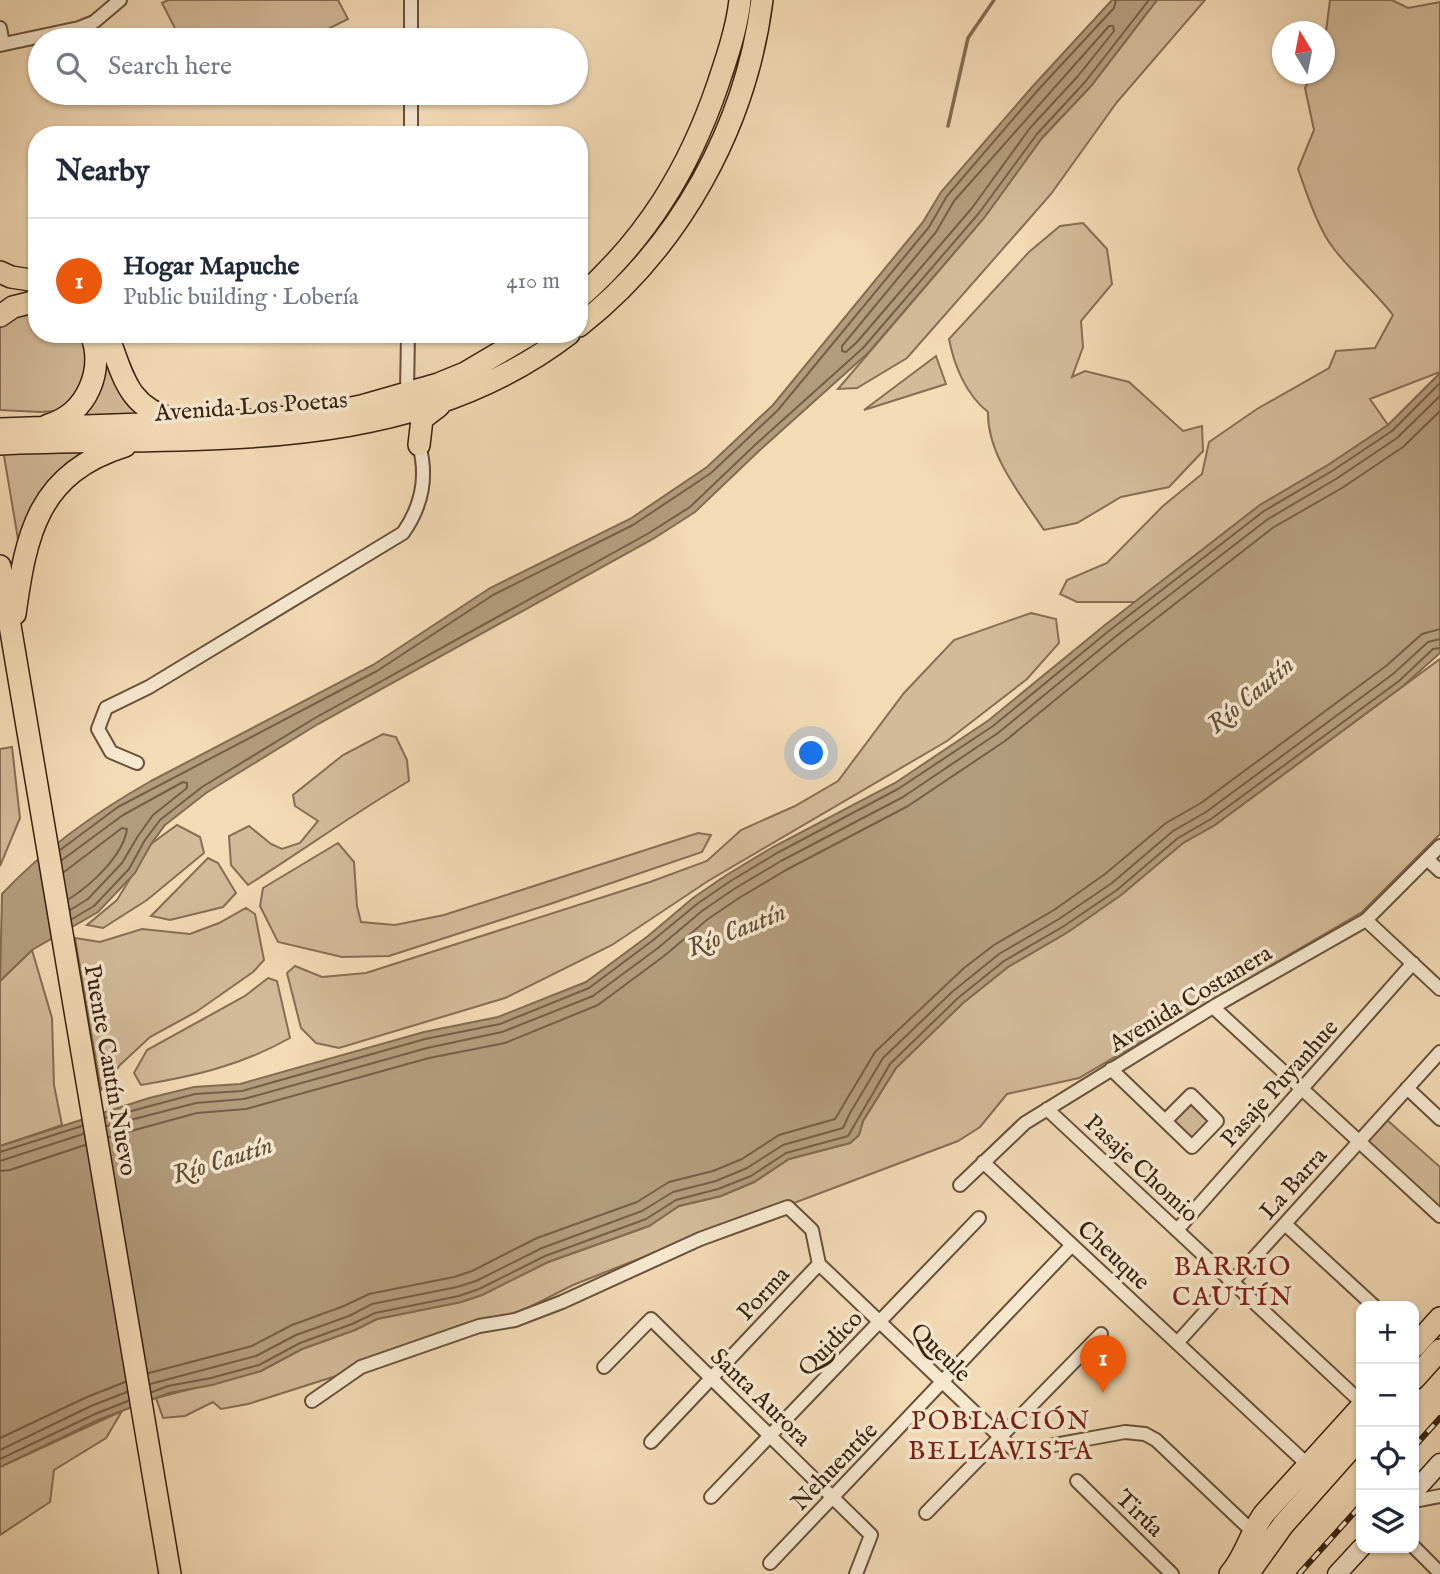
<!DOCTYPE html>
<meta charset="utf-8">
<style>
:root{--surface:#fff;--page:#f2f2f3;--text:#1f2937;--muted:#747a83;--line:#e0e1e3;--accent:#ea580c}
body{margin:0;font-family:"IM FELL English",serif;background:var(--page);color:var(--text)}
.controls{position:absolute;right:21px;bottom:21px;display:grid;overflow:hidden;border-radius:14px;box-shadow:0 2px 5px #0004}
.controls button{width:63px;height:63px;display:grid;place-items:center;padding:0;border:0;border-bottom:2px solid var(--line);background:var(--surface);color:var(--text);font:35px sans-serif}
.compass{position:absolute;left:1272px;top:21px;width:63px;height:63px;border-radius:50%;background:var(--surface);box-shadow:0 2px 5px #0004;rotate:350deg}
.you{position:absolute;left:812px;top:754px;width:24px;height:24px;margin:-18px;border:5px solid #fff;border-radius:50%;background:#1a73e8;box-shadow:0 0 0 10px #1a73e833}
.badge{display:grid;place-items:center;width:46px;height:46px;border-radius:50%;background:var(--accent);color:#fff;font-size:23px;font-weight:700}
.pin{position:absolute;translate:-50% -58px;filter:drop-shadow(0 2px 4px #0008)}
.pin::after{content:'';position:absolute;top:37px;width:24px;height:21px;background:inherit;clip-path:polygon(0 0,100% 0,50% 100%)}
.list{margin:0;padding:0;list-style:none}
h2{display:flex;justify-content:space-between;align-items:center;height:91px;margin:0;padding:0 28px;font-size:30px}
h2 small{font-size:23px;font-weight:400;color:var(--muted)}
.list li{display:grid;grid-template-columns:46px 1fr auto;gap:21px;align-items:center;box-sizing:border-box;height:126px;padding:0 28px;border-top:2px solid var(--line)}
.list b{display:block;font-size:26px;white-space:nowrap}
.list p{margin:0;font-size:23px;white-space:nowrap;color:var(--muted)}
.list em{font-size:23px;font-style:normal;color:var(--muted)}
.icon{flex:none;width:38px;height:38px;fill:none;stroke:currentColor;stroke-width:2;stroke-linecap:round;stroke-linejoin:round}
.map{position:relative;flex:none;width:1440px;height:1574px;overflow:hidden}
.search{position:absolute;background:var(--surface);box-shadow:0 2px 5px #0004;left:28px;top:28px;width:560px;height:77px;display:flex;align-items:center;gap:18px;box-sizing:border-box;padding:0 24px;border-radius:38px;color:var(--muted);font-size:26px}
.panel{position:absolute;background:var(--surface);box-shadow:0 2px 5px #0004;left:28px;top:126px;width:560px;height:217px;border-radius:28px}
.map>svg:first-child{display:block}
.green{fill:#d3bb9a;stroke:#866e54;stroke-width:2}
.water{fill:#b39c7d;stroke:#826b51;stroke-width:2}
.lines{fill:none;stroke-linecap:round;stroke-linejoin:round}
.shore{stroke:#765e46;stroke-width:2}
.stream{stroke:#826b51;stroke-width:3.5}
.minor-casing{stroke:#675039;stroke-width:16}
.secondary-casing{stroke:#38210f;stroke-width:21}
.primary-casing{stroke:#38210f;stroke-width:24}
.minor{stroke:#f7e8d0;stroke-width:12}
.secondary{stroke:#f7e8d0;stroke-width:18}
.primary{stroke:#f3dbb6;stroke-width:21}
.rail-casing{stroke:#38210f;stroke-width:6}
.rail{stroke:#f7e8d0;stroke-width:3.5;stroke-dasharray:10;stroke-linecap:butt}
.labels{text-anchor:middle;stroke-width:7;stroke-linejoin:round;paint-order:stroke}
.street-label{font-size:24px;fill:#38210f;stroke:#f7e8d0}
.water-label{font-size:26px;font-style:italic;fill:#634c36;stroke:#f7e8d0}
.neighbourhood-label{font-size:26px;letter-spacing:2px;fill:#7a1f14;stroke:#f7e8d0}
</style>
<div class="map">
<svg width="1440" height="1574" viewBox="0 0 1440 1574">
<rect width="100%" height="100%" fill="#f3dbb6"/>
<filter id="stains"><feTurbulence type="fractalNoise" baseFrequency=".00286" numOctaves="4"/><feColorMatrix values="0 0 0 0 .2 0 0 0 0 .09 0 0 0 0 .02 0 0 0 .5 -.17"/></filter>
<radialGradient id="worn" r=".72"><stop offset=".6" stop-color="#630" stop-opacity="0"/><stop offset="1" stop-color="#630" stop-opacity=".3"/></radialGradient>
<path class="green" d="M168,0H338L348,19L306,40H181L162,3Z
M1157,0H1205L1117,102L1051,194L907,358L857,388L838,389L984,218L1042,138L1091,86Z
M1330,0H1392L1408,8L1440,2V372L1370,399L1388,425L1328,465L1260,505L1135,602H1077L1060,594L1067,580L1107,563L1163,506L1202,474L1209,442L1257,409L1329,368L1336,351L1375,348L1393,315C1375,292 1352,272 1334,249C1318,229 1307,194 1298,169L1314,130L1305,88L1312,74H1324L1325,39Z
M1083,223L1107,249L1112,284L1081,321L1083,347L1072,377L1085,371L1129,382L1183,431L1202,426L1203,451L1169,487L1121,497L1077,523L1044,530C1021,495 987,455 988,412C966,395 954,365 949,339L1029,252L1060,226Z
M37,310V334H81L91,362L80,397L56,411L40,412L0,410V321Z
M105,351L151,416H78C100,390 105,386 105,351Z
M936,356L946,384L864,410Z
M106,446L19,545L3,450Z
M1031,613L1056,619L1059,643L1027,679L947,741L708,881L612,945L505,998L339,1048L316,1043L301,1028L287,973L295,966L322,977L366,973L650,882L707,861L741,830L795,806L838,781L904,693L954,640Z
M1440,659V834L1362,912L1079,1078L1007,1094L980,1127L958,1141L794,1203L729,1223L573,1285L512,1316L464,1324L358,1362L336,1376L248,1404L221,1409L213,1402L185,1416L163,1418L156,1398L261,1371L302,1349L355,1330L377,1319L461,1302L482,1295L548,1262L649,1226L679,1206L721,1196L754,1182L789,1159L850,1143L859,1135L863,1121L896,1068L963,1003L1008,967L1068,932L1121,895L1183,843L1215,825Z
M383,734L396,737L407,760L409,781C353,814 302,851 248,885L231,865L229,836L249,826L271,844L282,849L300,843L318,821L295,806L293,795L343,755Z
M12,747L20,818L0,866V749Z
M177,825L200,837L204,853L147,900L103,928L87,925L117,900L151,844Z
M698,833L711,835L702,852L550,904L389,956L342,957L278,942L260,906L263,888L338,843L354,862L357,906L361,922L395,925L444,915Z
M208,858L218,863L236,893L223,907L170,920L151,916Z
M246,908L255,914L264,960L253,972L196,1012L150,1037L120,1065L101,1090L75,938L100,942L142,929L190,934L219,923Z
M32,950L52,1018L54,1085L62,1125L0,1146V981Z
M268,978L277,981L290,1038C242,1065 195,1076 141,1085L134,1073L147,1050L245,996Z
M1190,1099L1213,1121L1192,1144L1169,1121Z
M1386,1119L1440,1167V1208L1367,1141Z
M122,1411L106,1438L54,1470L50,1502L0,1535V1467Z"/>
<path class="water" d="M1112,0H1157L1091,86L1042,138L984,218L868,353L761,449L695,512L653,539L318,724L206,793L165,825L151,844L135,873L98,912L32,950L0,981L2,894C45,848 96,812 151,781L373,665L490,588L630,519L707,467L773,405L923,222L941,192L1033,86Z
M1440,373V653L1403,686L1215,825L1183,843L1121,895L1068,932L1008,967L963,1003L896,1068L863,1121L859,1135L850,1143L789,1159L754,1182L721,1196L679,1206L649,1226L548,1262L482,1295L461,1302L377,1319L355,1330L302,1349L261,1371L212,1385L169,1393L98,1420L0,1467V1146L149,1098L194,1087L240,1084L424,1032L498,1017L586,982L648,936L693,898L725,876L773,847L895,783L989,720L1105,625L1260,505L1328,465L1388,425Z"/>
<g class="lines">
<path class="shore" d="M1109,26H1113L1114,31L1078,76L1030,128L972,208L857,342L846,352L842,351V346L936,232L954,201Z
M60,850L118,807L377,671L493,595L633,525L711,473L778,410L929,227L947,196L1038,90L1114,8L1116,0
M62,860L123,815L183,782L187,783V788L153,815L138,836L122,863L104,882L88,899L70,910
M64,872L122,828L127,829C123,856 91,885 69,899
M72,919L94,906L129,869L145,840L160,820L202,787L315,718L649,533L690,507L756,444L863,348L979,213L1037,134L1085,82L1149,0
M105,1118L195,1094L242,1091L425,1039L500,1024L589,988L652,941L697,904L729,882L777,853L898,789L993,726L1110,630L1264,511L1332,471L1392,431L1440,383
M107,1126L196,1103L244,1099L427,1048L502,1032L593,996L658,948L702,911L734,889L781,861L903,797L998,733L1115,637L1268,519L1336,479L1397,438L1440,396
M109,1137L197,1113L246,1109L429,1058L505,1043L598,1005L664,956L708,919L739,898L786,870L908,806L1005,741L1122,645L1274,527L1342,488L1403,447L1440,411
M0,1152L82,1126
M0,1161L83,1134
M0,1171L10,1170L85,1145
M149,1373L252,1346L292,1325L344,1306L369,1294L454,1277L472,1271L537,1238L637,1202L669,1182L713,1171L742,1159L779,1135L835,1119L875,1052L964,968L994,945L1054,910L1105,874L1166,823L1201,803L1386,666L1422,634L1440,629
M150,1384L256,1356L296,1335L349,1316L372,1304L457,1287L476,1281L542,1248L642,1211L673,1192L716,1181L747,1168L783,1145L843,1128L850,1113L883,1058L952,992L999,954L1059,919L1112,883L1173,831L1206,812L1393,674L1428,642L1440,639
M152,1392L168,1386L211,1378L259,1365L300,1343L352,1324L375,1313L459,1296L479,1289L545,1256L646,1219L676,1200L718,1189L751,1176L786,1153L848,1136L890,1064L958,998L1004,961L1064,926L1117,890L1178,838L1211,819L1399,681L1433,649L1440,648
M0,1438L87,1397L125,1382
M0,1450L91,1406L127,1392
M0,1459L95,1414L128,1401"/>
<path class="stream" d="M948,126L968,38L994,0"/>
<g class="minor-casing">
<path id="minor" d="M0,28L3,44
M411,40V0
M0,45L79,28L94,22L120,0
M411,135V93
M407,392L408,334
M137,763L111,752L98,729L106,708L149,687L403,533C422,506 428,477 419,445
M1427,859L1440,871
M1366,920L1440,989
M1213,1007L1440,1216
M1111,1069L1192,1147L1217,1121L1191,1095L1165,1121
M1407,1088L1440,1119
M1047,1109L1361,1402
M983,1162L1308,1465
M960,1185L1025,1123L1213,1007L1366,920L1440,846
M1285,1224L1374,1306
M1177,1230L1413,963
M819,1264L1016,1452L1125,1432L1145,1434L1156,1440L1253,1532
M1177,1343L1440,1052
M604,1367L651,1319L871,1535L856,1574
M312,1401L361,1367L479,1326L515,1320L562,1302L700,1239L788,1207L812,1230L819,1264
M651,1442L819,1264
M1077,1481L1172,1574
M711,1497L979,1218
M1414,1501L1440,1496
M926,1513L1101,1334
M1414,1547L1440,1573
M770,1563L1072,1245"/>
</g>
<g class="secondary-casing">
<path id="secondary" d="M1414,1492L1440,1463
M1337,1574L1361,1548"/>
</g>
<g class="primary-casing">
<path id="primary" d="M0,272L11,277L37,281
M579,298C647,238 689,169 718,84C727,57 737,28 740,0
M0,316L13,307L37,301
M579,326C680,247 746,126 762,0
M107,334C123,373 126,407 173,419
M48,425C87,414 105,370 91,334
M0,429L257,420L326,413L361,406L438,384L465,373L531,334
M0,444C193,435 405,460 569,334
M419,445L422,419L439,406
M0,566L170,1574
M15,614C26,534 38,473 125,446
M1414,1347L1440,1318
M1414,1379L1440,1350
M1230,1574C1246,1556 1250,1533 1264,1514L1361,1407
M1248,1574L1283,1525L1361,1437"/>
</g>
<use href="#minor" class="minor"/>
<use href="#secondary" class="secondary"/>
<use href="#primary" class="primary"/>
<g class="rail-casing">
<path id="rail" d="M1414,1447L1440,1418
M1299,1574L1361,1505"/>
</g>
<use href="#rail" class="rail"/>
</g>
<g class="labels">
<g class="street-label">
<text transform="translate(251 406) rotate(-4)" y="8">Avenida Los Poetas</text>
<text transform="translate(1190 998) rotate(-31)" y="8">Avenida Costanera</text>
<text transform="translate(111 1070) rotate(80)" y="8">Puente Cautín Nuevo</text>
<text transform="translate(1279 1083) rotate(-48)" y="8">Pasaje Puyanhue</text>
<text transform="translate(1142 1168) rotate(43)" y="8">Pasaje Chomio</text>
<text transform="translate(1293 1183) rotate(-48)" y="8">La Barra</text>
<text transform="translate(1114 1255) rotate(43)" y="8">Cheuque</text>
<text transform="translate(763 1293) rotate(-47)" y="8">Porma</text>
<text transform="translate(830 1343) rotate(-46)" y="8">Quidico</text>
<text transform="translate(941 1352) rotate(44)" y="8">Queule</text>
<text transform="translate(761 1397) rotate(44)" y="8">Santa Aurora</text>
<text transform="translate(834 1466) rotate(-46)" y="8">Nehuentúe</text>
<text transform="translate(1140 1513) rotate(44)" y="8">Tirúa</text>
</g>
<g class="water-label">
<text transform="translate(1250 694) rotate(-40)" y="9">Río Cautín</text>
<text transform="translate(736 929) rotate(-22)" y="9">Río Cautín</text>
<text transform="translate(222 1159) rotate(-18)" y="9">Río Cautín</text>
</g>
<g class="neighbourhood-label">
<text x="1233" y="1275">BARRIO<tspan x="1233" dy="30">CAUTÍN</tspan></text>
<text x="1001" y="1429">POBLACIÓN<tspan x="1001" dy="30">BELLAVISTA</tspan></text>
</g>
</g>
<rect width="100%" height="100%" filter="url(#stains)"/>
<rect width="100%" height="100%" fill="url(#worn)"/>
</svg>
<div class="controls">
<button>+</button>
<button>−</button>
<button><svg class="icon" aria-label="locate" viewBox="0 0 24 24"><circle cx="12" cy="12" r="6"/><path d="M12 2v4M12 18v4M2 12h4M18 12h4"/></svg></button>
<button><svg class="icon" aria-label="layers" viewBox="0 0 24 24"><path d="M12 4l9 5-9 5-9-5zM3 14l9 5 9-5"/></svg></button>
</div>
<svg class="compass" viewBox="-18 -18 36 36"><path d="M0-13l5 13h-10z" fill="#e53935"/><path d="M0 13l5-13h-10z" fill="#747a83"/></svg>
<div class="you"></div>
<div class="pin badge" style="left:1103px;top:1393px">1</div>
<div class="search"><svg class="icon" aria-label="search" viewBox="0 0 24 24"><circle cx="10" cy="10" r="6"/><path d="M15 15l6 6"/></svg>Search here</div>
<section class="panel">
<h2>Nearby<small></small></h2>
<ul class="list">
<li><span class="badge">1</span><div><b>Hogar Mapuche</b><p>Public building · Lobería</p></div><em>410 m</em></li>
</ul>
</section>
</div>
